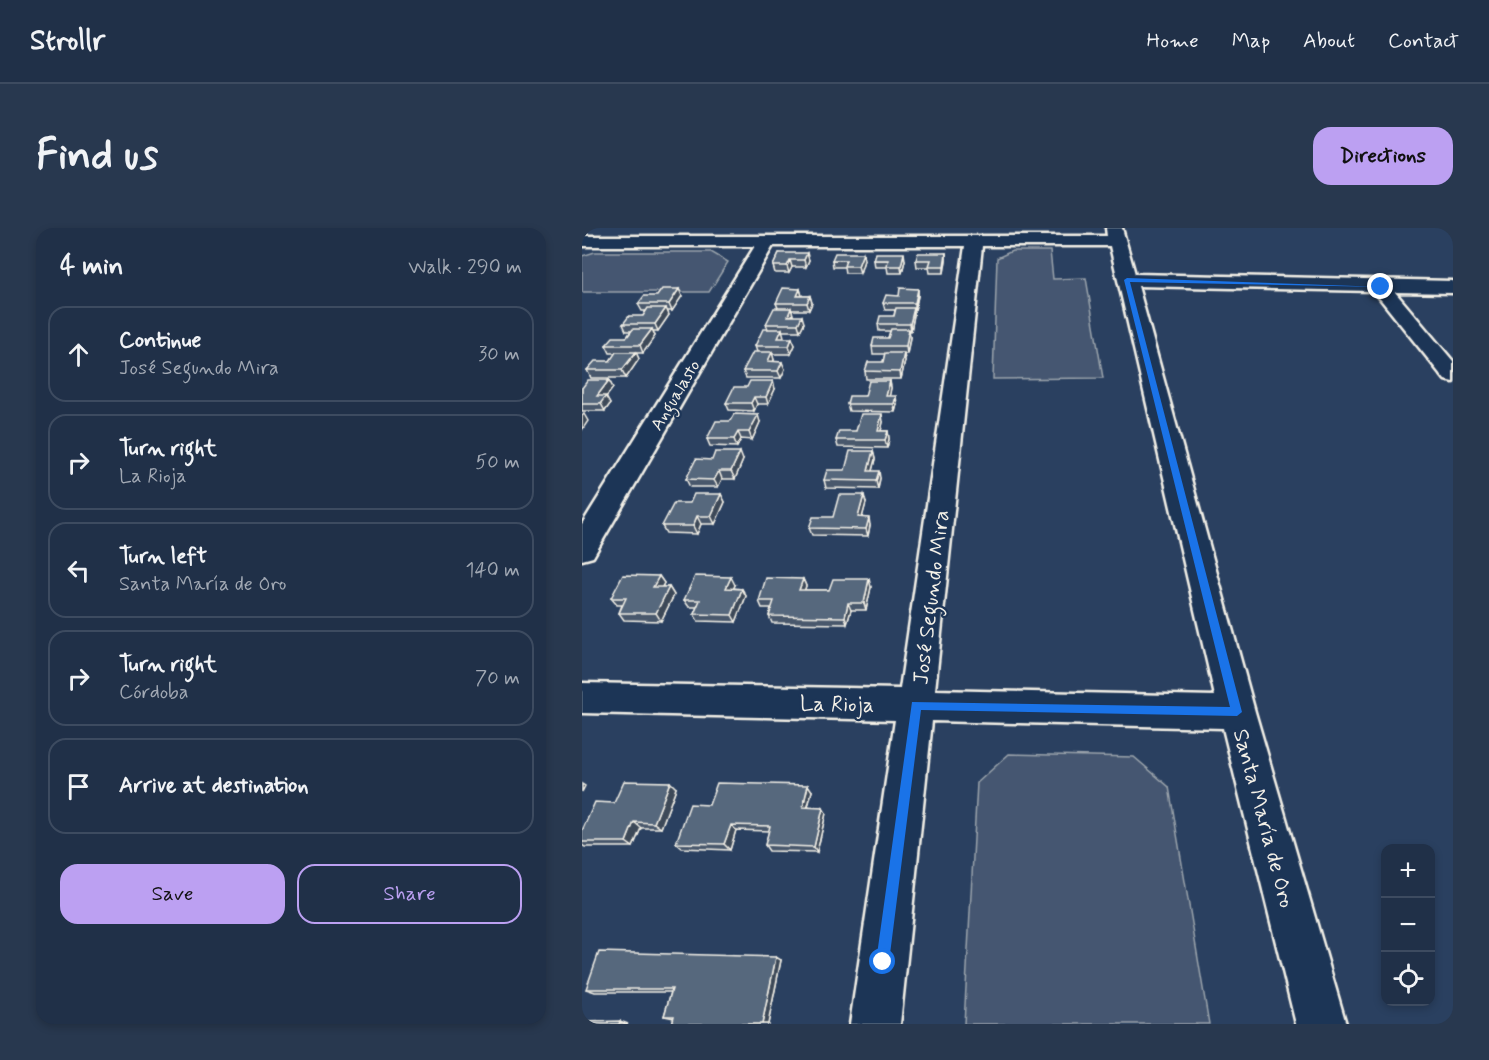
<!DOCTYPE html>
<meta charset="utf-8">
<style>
:root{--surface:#203048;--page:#28384f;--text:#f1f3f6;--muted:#a2a9b4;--line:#3d4b60;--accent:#bca0f2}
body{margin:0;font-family:Mynerve,sans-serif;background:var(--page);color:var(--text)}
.controls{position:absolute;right:18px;bottom:18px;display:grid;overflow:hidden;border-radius:12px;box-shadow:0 3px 9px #0003}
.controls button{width:54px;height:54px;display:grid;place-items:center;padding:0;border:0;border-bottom:2px solid var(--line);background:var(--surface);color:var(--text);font:30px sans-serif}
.stop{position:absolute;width:18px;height:18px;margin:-14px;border:4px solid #1a73e8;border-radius:50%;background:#fff}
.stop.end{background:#1a73e8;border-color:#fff;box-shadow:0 2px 6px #0008}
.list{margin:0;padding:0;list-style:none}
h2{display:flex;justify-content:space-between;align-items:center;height:78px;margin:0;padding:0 24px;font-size:26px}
h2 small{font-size:20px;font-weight:400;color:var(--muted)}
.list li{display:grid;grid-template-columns:39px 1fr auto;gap:18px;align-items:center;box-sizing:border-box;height:96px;margin:0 12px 12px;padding:0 12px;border:2px solid var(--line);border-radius:18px}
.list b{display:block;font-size:22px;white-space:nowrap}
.list p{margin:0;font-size:20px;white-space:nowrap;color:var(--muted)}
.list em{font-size:20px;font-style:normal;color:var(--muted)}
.actions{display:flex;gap:12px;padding:18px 24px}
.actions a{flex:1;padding:14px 0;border:2px solid var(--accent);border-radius:18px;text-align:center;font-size:21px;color:var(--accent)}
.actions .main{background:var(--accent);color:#111}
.icon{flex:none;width:33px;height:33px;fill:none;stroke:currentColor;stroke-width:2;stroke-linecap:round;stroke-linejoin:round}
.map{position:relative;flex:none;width:871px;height:796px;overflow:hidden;border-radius:18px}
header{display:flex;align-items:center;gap:36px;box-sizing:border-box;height:84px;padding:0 30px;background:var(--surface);border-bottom:2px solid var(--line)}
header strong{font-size:28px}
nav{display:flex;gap:33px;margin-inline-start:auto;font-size:21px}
.intro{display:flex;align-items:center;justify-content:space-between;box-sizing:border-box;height:144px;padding:0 36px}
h1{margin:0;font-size:42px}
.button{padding:15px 27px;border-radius:18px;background:var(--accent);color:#111;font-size:21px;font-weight:700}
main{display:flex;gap:36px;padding:0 36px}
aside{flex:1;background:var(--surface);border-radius:18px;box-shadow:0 3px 9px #0003}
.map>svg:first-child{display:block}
.green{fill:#445771;stroke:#9ca4ac;stroke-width:1.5}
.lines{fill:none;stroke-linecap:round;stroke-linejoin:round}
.minor-casing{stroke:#f4f1e8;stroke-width:5}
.minor{fill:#1d3557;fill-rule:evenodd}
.wall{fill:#4a596c;stroke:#f4f1e8;stroke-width:1.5}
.shaded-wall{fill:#3c4858;stroke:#f4f1e8;stroke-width:1.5}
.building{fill:#56677d;stroke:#f4f1e8;stroke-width:1.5}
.route{fill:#1a73e8}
.labels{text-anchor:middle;stroke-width:4.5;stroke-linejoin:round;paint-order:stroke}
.far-street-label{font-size:18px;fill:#f4f1e8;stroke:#1d3557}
.street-label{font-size:22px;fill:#f4f1e8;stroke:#1d3557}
</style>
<header>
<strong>Strollr</strong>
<nav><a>Home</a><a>Map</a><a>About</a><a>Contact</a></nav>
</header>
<div class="intro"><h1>Find us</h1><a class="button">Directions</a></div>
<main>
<aside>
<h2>4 min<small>Walk · 290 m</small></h2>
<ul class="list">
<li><svg class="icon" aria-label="ahead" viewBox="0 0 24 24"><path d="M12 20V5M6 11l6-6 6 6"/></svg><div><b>Continue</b><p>José Segundo Mira</p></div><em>30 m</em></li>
<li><svg class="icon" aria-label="right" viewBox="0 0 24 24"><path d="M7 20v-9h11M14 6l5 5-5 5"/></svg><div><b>Turn right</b><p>La Rioja</p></div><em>50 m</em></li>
<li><svg class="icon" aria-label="left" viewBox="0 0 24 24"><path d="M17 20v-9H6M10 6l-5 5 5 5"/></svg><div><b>Turn left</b><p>Santa María de Oro</p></div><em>140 m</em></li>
<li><svg class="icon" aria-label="right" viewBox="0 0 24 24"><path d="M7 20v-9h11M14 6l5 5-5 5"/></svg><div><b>Turn right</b><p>Córdoba</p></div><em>70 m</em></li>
<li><svg class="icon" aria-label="arrive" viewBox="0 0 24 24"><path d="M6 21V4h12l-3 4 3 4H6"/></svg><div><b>Arrive at destination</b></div></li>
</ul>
<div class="actions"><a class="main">Save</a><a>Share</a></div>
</aside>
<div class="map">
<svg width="871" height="796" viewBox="0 0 871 796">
<rect width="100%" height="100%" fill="#2a4060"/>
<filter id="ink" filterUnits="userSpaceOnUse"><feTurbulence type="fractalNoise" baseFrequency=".0167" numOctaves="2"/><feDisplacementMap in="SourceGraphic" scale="12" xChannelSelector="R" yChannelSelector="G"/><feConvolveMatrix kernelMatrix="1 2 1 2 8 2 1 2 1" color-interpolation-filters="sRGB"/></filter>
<g filter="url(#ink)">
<path class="green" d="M430,23H468L471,51L504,50L521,150L411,151L415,30Z
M13,24H129L146,34L127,64H0V28Z
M427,526L552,529L587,559L627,796H382L395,555Z"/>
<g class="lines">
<g class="minor-casing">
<path id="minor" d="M524,0H540L553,46L871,53V65L813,64L871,133V154L863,152L792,63L556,58L673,484L764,796H714L641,500L350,493L318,796H268L313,492L0,485V455L318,461L383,18H191L11,329L0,332V296L173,18H0V8H525ZM400,18H528L633,468L353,462Z"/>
</g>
<use href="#minor" class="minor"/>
</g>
<path class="wall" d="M197,25L227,32L224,39H210L207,45H193L191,38Z
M364,25V32L362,45H348L347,39H335L334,32Z
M250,32H282L278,45H263L262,39H251Z
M292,32H323L320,45H306L305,39H293Z
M97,61L100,68L90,83H85L87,87L76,103H71L73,108L61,125H54L57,131L44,150H9L5,142L28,133L34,125H28L24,117L45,109L49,103H44L41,96L61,88L64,83H60L56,76Z
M218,61L220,68H228L230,75L227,82H210L211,88L222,95L218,103H200L201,110L213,117L209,126H190L192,132L191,133L203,141L199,150H164L161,143L175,124L173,118L186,101L184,96L196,80L194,75Z
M336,61V68L333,82H332V87L329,103H327L328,109L325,126H322L323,133L319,151H284L283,143L301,134L303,126H291L290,118L306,110L308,103H297L296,96L312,88L313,82H303L301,75L317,68Z
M27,152L31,160L24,169L28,176L23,183H0V160Z
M308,153L309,160L307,168L315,176L313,184L267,183L265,176L283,168Z
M193,161L186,176H175L172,183L147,182L144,175Z
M178,194L170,212L159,211L155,219L128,218L125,211Z
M301,194L299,203H306L307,211L305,220L256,219L254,212L274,203Z
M291,223L293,231L290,243L298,250L296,261L244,260L242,252L263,242Z
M161,232L153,251H140L136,259H108L104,251Z
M139,266L143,274L133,296H119L115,306L84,305L80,298Z
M284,275L280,289L288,297L286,308L230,307L227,300Z
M77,348L82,355L80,359H87L92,367L79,393L42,392L37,385L40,377H35L29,370Z
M221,351L224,358L222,362H247L289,359L284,382H269L265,396L190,395L187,388L189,380H180L177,373Z
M153,357L151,360L160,361L164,368L154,394L116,393L112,386L115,379H107L102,372Z
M94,560L79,600H59L51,619H3L0,617V603L32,575Z
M230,563L226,579L244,585L235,624L187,623L183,617L187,603L154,602L148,622L100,620L94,615L127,577Z
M199,732L186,796H90L92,790L82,788L89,764H13L4,761Z"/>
<path class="shaded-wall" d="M225,25L227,32L224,39L222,32Z
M281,25L282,32L278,45L276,38Z
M322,25L323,32L320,45L319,38Z
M364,25V32L362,45V38Z
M208,32L210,39L207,45L205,38Z
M97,61L100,68L90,83L87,76Z
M218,61L220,68H215Z
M336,61V68L333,82V75Z
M228,68L230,75L227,82L225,75Z
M84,80L87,87L76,103L73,96Z
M209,80L211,87L206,88Z
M332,80V87L329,103L328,96Z
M220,88L222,95L218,103L216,96Z
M70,101L73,108L61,125L58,117Z
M200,101L202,109L198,117L196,110Z
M327,101L328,109L325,126L324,118Z
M210,110L213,117L209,126L207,118Z
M54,124L57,131L44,150L40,142Z
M190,124L192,132L188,141L186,133Z
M322,125L323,133L319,151L318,144Z
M200,134L203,141L199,150L196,143Z
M27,152L31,160L24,169L28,176L23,183L15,168Z
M191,153L193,161L186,176L184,169Z
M308,153L309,160L306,176L304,168Z
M314,168L315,176L313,184L312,176Z
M172,169L175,176L172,183L169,175Z
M2,186L6,193L0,202V188Z
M300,186L301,194L297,211L296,203Z
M176,187L178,194L170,212L167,204Z
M306,203L307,211L305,220L303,212Z
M156,204L159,211L155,219L152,211Z
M291,223L293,231L288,250L286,243Z
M158,224L161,232L153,251L149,243Z
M137,243L140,251L136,259L132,252Z
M297,243L298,250L296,261L294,253Z
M139,266L143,274L133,296L129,288Z
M282,267L284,275L278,297L276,289Z
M115,288L119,296L115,306L111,298Z
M287,290L288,297L286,308L284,301Z
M77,348L82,355L76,366L71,359Z
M149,349L153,357L148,368L144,360Z
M221,351L224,358L220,369L217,362Z
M287,351L289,359L284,382L282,375Z
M87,359L92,367L79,393L74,385Z
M160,361L164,368L154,394L150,387Z
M266,375L269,382L265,396L263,389Z
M88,554L94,560L79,600L72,595Z
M0,556L3,558L0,564Z
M226,557L230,563L224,585L221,579Z
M241,580L244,585L235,624L232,619Z
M52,594L59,600L51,619L44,614Z
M149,597L154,602L148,622L142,616Z
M194,729L199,732L186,796H180Z
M38,793L46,796H37Z"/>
<path class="building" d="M197,25H225L222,32H208L205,38H191Z
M253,25H281L276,38H262L264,32H250Z
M294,25H322L319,38H305L306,32H292Z
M336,25H364L362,38H347L349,32H334Z
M201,60L218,61L215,68H228L225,75H194Z
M318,60L336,61L333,75H301L304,67L317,68Z
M80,61H97L87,76H56L62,68H75Z
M66,80H84L73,96H41L47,88H61Z
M192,80H209L206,88H220L216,96H184Z
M314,80H332L328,96H296L298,88H312Z
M51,101H70L58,117H24L31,109H45Z
M181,101H200L196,110H210L207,118H173Z
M309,101H327L324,118H290L292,110H306Z
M34,124H54L40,142H5L13,133H28Z
M171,124H190L186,133L200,134L196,143H161Z
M303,125H322L318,144L283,143L286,134H301Z
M6,152H27L15,168H24L18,176H0V160Z
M168,153H191L184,169H172L169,175H144L152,159H165Z
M287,153H308L304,168H314L312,176H265L267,168H283Z
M152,186L176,187L167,204H156L152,211H125L134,193H148Z
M279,186H300L296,203H306L303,212H254L257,203H274Z
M268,223H291L286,243H297L294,253L242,252L245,242H263Z
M133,224H158L149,243H137L132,252L104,251L114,231L130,232Z
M112,266H139L129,288H115L111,298H80L92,275H108Z
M257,267H282L276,289L287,290L284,301L227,300L231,289H251Z
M41,347L77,348L71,359H87L74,385H37L44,370H29Z
M113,348L149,349L144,360L160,361L150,387L112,386L118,372H102Z
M184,350L221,351L217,362H247L251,351H287L282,375H266L263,389L187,388L192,373H177Z
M42,553L88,554L72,595L52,594L44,614H0V603L13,574L32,575Z
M135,555L226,557L221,579L241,580L232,619L183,617L188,598L149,597L142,616L94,615L108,576L127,577Z
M17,724L194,729L180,796H90L92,788H82L90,761H4Z
M38,793L37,796H0V794Z"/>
</g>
<path class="route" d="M545,50L802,59L548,54L660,484L655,488L339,482L307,734L301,741L294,734L330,474L648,479L542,52Z"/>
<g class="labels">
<g class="far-street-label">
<text transform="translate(93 167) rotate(-59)" y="6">Angualasto</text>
</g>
<g class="street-label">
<text transform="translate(348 369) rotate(-83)" y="8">José Segundo Mira</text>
<text transform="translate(255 475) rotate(1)" y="8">La Rioja</text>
<text transform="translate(683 590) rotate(75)" y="8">Santa María de Oro</text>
</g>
</g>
</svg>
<div class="controls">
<button>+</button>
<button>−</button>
<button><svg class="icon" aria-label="locate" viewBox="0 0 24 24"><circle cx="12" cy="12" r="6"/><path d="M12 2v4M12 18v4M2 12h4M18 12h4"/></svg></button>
</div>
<div class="stop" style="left:301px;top:734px"></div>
<div class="stop end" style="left:799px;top:59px"></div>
</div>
</main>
